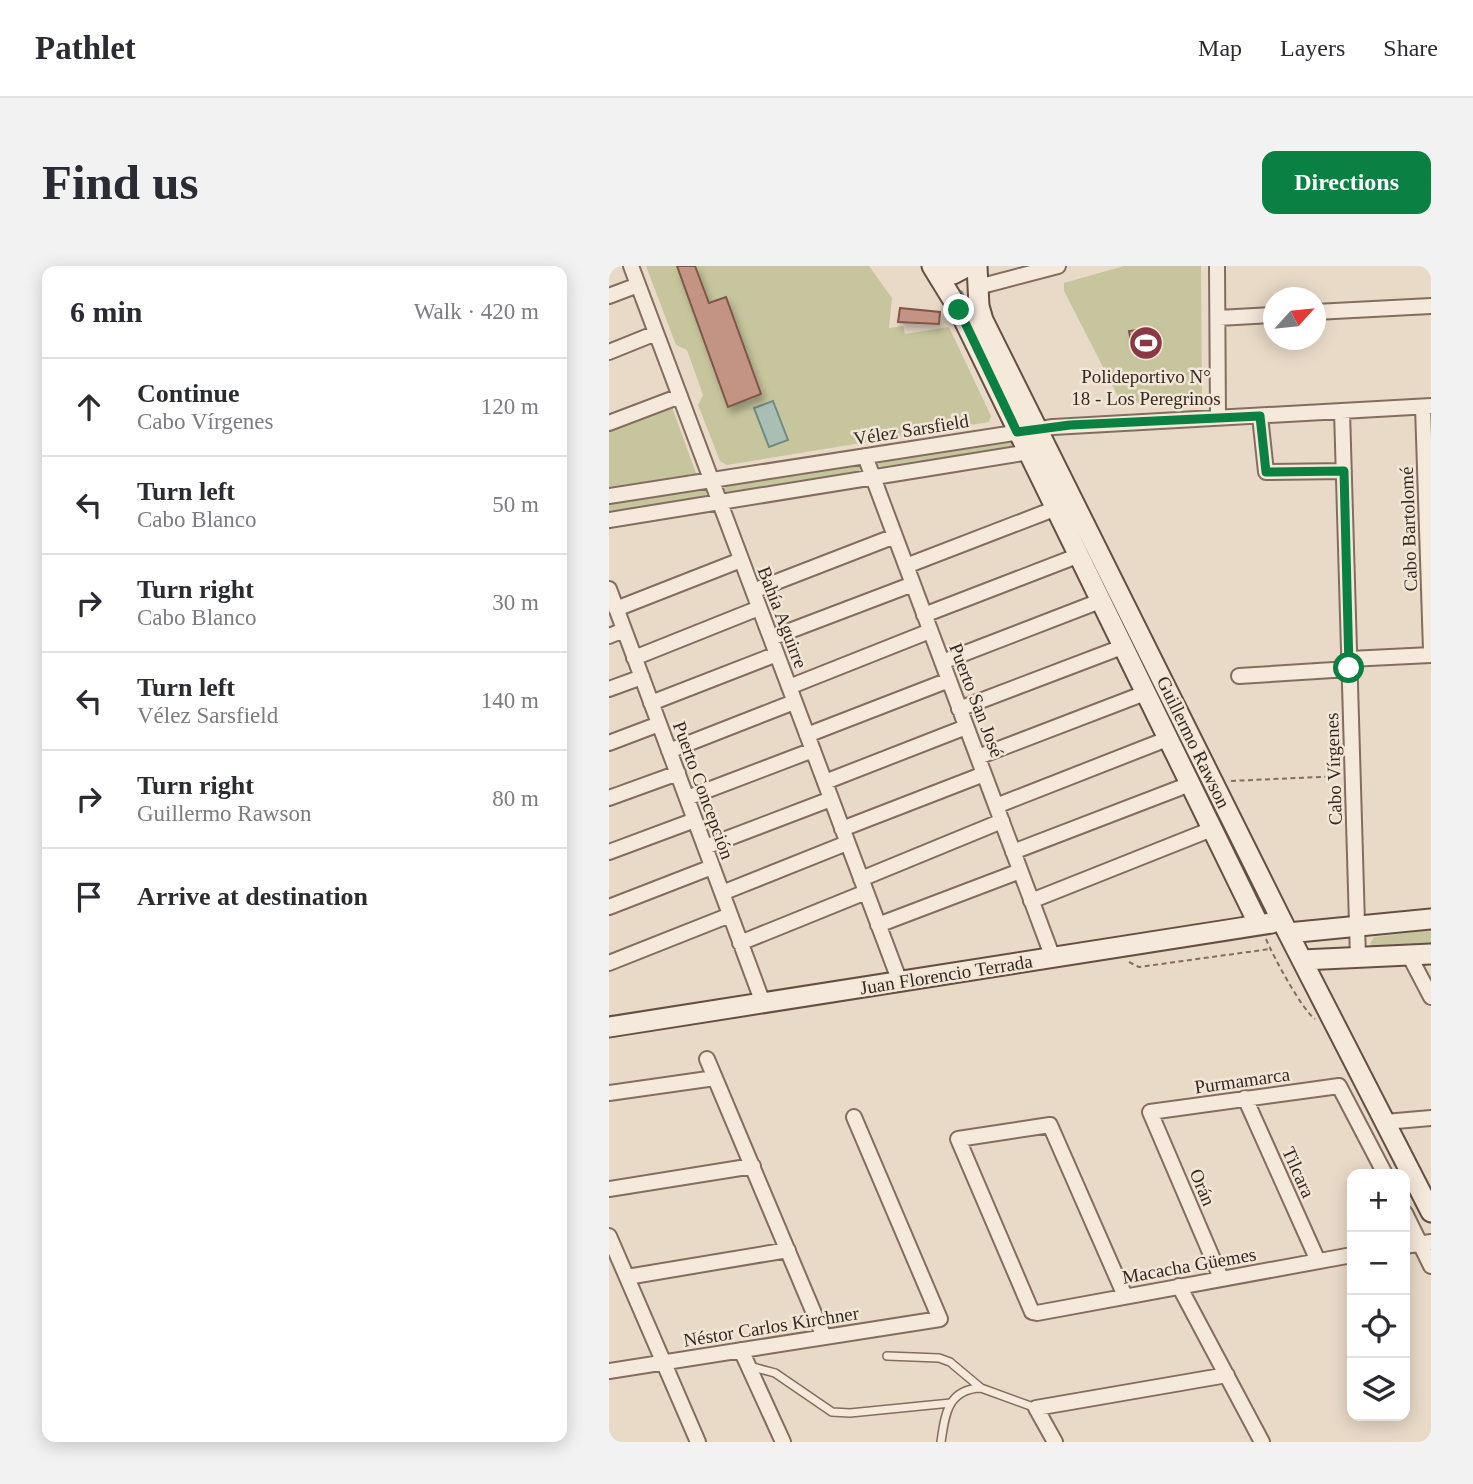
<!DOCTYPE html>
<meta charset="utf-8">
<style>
:root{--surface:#fff;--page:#f2f2f3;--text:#2b2b33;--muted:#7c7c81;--line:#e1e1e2;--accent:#0b8043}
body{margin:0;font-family:Georgia,serif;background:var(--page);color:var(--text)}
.controls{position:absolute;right:21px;bottom:21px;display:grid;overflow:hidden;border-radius:14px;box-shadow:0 4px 18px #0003}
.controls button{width:63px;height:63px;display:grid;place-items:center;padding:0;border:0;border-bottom:2px solid var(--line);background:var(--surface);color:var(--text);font:35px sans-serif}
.compass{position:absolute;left:654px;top:21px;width:63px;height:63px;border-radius:50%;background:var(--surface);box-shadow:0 4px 18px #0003;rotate:63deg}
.stop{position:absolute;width:21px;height:21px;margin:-16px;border:5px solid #0b8043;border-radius:50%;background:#fff}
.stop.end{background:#0b8043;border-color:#fff;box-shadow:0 2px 7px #0008}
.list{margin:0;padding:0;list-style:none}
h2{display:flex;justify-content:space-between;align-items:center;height:91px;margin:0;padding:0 28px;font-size:30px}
h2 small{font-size:23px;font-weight:400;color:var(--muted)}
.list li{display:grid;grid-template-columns:46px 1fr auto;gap:21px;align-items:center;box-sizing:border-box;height:98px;padding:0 28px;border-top:2px solid var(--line)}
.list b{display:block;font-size:26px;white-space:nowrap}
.list p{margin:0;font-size:23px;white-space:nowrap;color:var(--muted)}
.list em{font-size:23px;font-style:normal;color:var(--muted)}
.icon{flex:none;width:38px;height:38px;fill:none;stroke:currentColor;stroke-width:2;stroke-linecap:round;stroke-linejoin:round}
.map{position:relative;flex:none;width:822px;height:1176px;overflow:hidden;border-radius:14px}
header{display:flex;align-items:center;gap:42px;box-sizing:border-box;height:98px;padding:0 35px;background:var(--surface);border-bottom:2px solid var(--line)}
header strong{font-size:33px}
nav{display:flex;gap:38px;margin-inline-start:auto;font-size:24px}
.intro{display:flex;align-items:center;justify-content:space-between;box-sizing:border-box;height:168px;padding:0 42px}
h1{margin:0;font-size:49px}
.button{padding:18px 32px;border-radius:14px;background:var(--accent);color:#fff;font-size:24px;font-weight:700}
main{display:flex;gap:42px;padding:0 42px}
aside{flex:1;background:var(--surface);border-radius:14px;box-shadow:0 4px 18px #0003}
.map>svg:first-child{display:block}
.green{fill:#c6c59d}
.water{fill:#a9beb4;stroke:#708b80;stroke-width:2}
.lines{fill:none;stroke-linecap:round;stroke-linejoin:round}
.stream{stroke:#708b80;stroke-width:3.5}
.building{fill:#c39483;stroke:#7f5648;stroke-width:2;filter:url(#shadow)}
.lane-casing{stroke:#836d5f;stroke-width:10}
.street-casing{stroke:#836d5f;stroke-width:18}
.secondary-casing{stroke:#654f42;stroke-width:23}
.path{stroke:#836d5f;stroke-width:2;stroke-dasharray:5 3.5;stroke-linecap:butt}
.lane{stroke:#f5e9db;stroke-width:7}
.street{stroke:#f5e9db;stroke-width:14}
.secondary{stroke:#f5e9db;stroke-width:19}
.route{stroke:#0b8043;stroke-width:9}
.labels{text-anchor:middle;stroke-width:5;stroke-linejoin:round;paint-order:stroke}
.poi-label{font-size:19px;fill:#352821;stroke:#f2e6d7}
.street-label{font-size:19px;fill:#352821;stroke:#f2e6d7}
</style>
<header>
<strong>Pathlet</strong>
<nav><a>Map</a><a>Layers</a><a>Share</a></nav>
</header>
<div class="intro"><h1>Find us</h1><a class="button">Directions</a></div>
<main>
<aside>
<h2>6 min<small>Walk · 420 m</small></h2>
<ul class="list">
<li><svg class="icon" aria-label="ahead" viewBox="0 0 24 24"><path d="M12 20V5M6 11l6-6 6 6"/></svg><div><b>Continue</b><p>Cabo Vírgenes</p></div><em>120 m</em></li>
<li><svg class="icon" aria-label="left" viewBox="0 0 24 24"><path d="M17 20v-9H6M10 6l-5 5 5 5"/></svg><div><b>Turn left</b><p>Cabo Blanco</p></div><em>50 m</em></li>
<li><svg class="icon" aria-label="right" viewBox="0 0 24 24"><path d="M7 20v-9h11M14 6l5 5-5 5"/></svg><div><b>Turn right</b><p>Cabo Blanco</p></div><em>30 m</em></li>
<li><svg class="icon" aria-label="left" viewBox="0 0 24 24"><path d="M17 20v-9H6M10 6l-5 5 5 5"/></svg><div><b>Turn left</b><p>Vélez Sarsfield</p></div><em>140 m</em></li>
<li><svg class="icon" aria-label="right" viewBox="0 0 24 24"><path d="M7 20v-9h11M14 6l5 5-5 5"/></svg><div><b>Turn right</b><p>Guillermo Rawson</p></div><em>80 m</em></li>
<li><svg class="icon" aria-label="arrive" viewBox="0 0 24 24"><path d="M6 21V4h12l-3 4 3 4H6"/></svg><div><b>Arrive at destination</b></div></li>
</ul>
</aside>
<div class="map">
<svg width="822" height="1176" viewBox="0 0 822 1176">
<defs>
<filter id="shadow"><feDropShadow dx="3.5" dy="6" stdDeviation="3.5" flood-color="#0004"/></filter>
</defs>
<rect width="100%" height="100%" fill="#e9dac8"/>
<path class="green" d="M37,0H260L283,32L280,62L294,60L296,68L340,61L382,150L380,156L118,199L111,195L89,139L94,129L78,84L67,79Z
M515,0H592L593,129L586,133L513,138L455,25V17Z
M63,141L88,210L0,223V166Z
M405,174L404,182L275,203L269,199L272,193Z
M439,197L657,643L650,646L432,200Z
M247,199L252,200L250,207L120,227L114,224L118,218Z
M93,222L99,226L96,230L0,246V236Z
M822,664V682L766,683L761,678L765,671Z"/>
<path class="water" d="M164,135L179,174L160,181L145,142Z"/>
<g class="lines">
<path class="stream" d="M352,26L359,40"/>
</g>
<path class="building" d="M68,0H86L100,37L117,31L152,128L119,141Z
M291,42L331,46L330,58L289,56Z
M544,62L545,73L522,76L520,65Z"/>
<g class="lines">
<g class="lane-casing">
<path id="lane" d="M278,1090L330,1092L341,1096L372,1122L427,1142
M140,1100L166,1107L223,1146L241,1147L342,1137
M332,1176C336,1148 339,1123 372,1122"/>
</g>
<g class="street-casing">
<path id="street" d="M22,0L291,716
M608,0L609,152
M369,21L449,0
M0,30L29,19
M706,46L822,40
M609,52L664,49
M0,86L47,67
M814,141L822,384
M733,145L749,692
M651,150L657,206L735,205
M0,157L71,130
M256,190L444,692
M0,230L444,161L822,140
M0,254L427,185
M297,300L445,243
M0,323L154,737
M144,325L286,270
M7,343L132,294
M315,349L468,290
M0,370L15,364
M162,372L304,318
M25,392L150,342
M740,393L822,389
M333,396L491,335
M630,410L740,403
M180,421L321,365
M0,423L33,411
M42,437L168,388
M350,443L513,381
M198,469L340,414
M0,477L50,458
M60,485L185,436
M369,491L536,427
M216,516L357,461
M0,532L69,507
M78,532L204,484
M387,540L558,473
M233,563L375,508
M96,581L222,533
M0,586L86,554
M404,586L581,518
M252,613L393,555
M113,627L238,577
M422,635L603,563
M0,641L103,601
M269,659L411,605
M131,677L257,626
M800,689L822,731
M0,697L121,649
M98,793L215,1071
M0,827L106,812
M636,832L709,995
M776,856L822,852
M0,923L144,900
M796,947L822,1000
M0,970L89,1176
M796,980L822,976
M18,1011L179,984
M612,1012L541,846L730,820L776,908
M570,1020L653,1176
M516,1030L441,859L349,873L423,1046L428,1047L743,989
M132,1084L174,1176
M0,1105L331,1053L245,851
M446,1176L427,1142L618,1109"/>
</g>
<g class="secondary-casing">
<path id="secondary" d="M323,0L350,44L650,659
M368,0L370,40L374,54L679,667L822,946
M325,3L344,8L359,0
M679,667L822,653
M693,694L822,688
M0,761L663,657"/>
</g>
<path class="path" d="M622,515L732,510
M657,673C664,690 693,744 706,753
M520,696L530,701L661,683"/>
<use href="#lane" class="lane"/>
<use href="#street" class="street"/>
<use href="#secondary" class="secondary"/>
</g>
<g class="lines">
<path class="route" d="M350,44L408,166L461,159L651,150L657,206L735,205L740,402"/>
</g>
<defs>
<g id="stadium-disc" transform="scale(1.75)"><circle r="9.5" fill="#8b3744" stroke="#f2e6d7"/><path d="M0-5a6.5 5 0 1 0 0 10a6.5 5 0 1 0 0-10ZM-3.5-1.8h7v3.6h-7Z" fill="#fff"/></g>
</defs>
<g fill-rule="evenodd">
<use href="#stadium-disc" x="537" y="77"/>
</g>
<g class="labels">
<g class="poi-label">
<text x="537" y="117">Polideportivo N°<tspan x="537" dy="22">18 - Los Peregrinos</tspan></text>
</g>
<g class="street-label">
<text transform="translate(302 163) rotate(-9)" y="7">Vélez Sarsfield</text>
<text transform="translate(799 263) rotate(-92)" y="7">Cabo Bartolomé</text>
<text transform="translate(174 351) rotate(69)" y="7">Bahía Aguirre</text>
<text transform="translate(368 434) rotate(69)" y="7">Puerto San José</text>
<text transform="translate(585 476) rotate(64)" y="7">Guillermo Rawson</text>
<text transform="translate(724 503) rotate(-92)" y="7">Cabo Vírgenes</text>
<text transform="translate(95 524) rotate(70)" y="7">Puerto Concepción</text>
<text transform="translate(337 708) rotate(-9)" y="7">Juan Florencio Terrada</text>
<text transform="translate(633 814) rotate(-8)" y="7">Purmamarca</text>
<text transform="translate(690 906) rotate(66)" y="7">Tilcara</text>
<text transform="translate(594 921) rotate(67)" y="7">Orán</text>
<text transform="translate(580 999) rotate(-10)" y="7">Macacha Güemes</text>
<text transform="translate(162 1060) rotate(-9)" y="7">Néstor Carlos Kirchner</text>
</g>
</g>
</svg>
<div class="controls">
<button>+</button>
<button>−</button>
<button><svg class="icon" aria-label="locate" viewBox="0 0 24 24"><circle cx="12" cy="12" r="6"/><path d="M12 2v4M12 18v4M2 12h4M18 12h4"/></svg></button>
<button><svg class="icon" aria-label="layers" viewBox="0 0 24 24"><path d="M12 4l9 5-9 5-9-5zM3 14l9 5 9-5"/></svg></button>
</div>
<svg class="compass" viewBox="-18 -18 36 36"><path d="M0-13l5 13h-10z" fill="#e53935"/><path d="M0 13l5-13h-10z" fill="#7c7c81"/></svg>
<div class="stop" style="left:740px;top:402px"></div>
<div class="stop end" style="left:350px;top:44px"></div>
</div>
</main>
